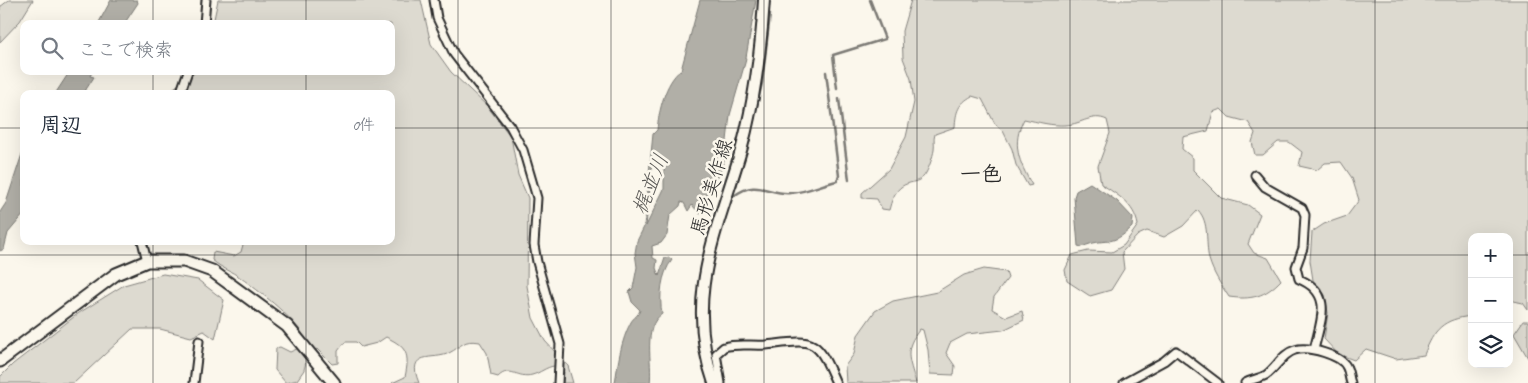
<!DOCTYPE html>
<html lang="ja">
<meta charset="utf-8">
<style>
:root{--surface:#fff;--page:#f6f6f7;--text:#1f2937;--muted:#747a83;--line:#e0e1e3}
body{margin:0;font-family:Caveat,"Klee One",sans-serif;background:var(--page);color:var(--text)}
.controls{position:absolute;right:15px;bottom:15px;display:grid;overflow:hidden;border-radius:10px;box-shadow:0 5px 20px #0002}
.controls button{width:45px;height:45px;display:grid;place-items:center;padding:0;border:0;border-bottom:1px solid var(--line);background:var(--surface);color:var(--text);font:25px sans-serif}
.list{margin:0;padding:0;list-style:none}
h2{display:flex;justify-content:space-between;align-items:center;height:65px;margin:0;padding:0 20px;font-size:21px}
h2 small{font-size:16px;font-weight:400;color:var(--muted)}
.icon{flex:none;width:28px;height:28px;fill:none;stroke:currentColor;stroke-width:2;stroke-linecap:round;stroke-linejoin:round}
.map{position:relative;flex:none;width:1528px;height:383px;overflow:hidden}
.search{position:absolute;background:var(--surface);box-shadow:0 5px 20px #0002;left:20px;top:20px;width:375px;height:55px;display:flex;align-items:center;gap:12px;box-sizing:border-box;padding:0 18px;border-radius:10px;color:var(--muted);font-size:19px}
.panel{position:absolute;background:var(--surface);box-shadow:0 5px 20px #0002;left:20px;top:90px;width:375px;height:155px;border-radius:10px}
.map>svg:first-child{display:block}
.green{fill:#dddad0;stroke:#84827e}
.water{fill:#b1afa7;stroke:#7b7a75;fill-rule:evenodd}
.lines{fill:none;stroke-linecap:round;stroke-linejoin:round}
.stream{stroke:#7b7a75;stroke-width:2.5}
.street-casing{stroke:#2b2b2b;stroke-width:11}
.secondary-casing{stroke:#2b2b2b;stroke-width:14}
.primary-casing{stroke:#2b2b2b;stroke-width:15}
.street{stroke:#fbf7ec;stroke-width:7}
.secondary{stroke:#fbf7ec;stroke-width:10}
.primary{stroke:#fbf7ec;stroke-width:11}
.grid{fill:none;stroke:#2b2b2b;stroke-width:1;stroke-opacity:0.55}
.labels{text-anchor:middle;stroke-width:5;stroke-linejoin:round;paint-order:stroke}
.street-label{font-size:20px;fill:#2b2b2b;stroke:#fbf7ec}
.neighbourhood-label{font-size:21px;font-weight:bold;fill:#2b2b2b;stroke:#fbf7ec}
.water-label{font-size:21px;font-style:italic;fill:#5a5956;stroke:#fbf7ec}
</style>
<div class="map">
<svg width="1528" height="383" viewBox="0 0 1528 383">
<rect width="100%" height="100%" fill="#fbf7ec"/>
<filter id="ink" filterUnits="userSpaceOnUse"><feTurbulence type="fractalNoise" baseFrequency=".02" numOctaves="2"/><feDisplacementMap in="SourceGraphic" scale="10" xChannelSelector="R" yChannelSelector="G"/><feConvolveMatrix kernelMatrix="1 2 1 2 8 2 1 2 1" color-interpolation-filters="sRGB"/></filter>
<g filter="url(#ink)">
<path class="green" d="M9,0H33L20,21L0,42V7Z
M218,0H421L431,44L451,72L487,106L511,137L518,175L528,198L527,286L533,318L545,341L568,366L573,383H563L564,372L554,366C546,367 540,373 532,375C518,379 510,365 498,377L491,375L487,353L480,342C462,339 463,346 449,353C435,361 405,349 419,383H392L405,377C410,354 407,347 386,337L377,343L361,347L356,342H345L338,351V363L332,364L317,349L307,357L304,370L297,380L286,383L275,370L276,348L280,347L290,352L299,348L302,333C291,316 258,290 241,278C230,270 224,270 212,260L213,252L234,256L241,252L244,241H391V94H170L171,90L197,71H391V24H213Z
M911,0H1528V310L1523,303L1509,300V237H1472V316C1443,319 1434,329 1424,355L1396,359L1366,349L1354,360L1338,354L1324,339L1328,313L1325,295L1313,280L1310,261L1312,232L1324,224L1347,216L1359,200L1352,178L1341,162L1325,163L1317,170L1299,166L1302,152L1289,142H1278L1263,155H1255L1252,142L1255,133L1248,122L1229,117L1221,109L1213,112L1208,131L1183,137L1182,149L1193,158V170L1221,198L1248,205L1260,214L1248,244L1254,253L1268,258L1281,280C1265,297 1251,300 1229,297C1221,285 1213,273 1209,259C1205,242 1210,223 1198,210L1183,226L1164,237L1147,231L1138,235L1122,252L1124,269L1111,290L1090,296L1067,281L1065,270L1072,255L1088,251L1112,252L1124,245L1138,225C1134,204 1118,195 1101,184L1098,166L1110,133L1107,120C1092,113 1082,124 1066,125C1052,126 1038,122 1024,119C1011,144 1019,162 1032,185L1028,186L1016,165L1012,149L1003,131L995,124L982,99L972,96C958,104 956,111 955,127L935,134C933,140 935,144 934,150C933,156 929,168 926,173C917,190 898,172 889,210L882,209L877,199L862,198V193L889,169L906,137L914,102L911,79L903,58L902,31Z
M984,269L1006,272L1008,278L994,297L992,309L1006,317L1022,311L1024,320L1003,330L967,334L950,343L946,353L955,366L954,375L930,374L928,350L923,330L920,329C903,350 909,359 916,383H846L845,366L854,354L858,335L875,311L893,301L937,292L964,275Z
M163,274L198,280L224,300L215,339L204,331L191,337L160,329H132L74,383H0V377L13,364L79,313L124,285Z
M1523,321H1528V358L1514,334Z"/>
<path class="water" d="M111,0H137L138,3L124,24H98Z
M700,0H756L745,63L730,115L725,158L717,180L707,192L705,204L710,211L700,214L692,205L688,211L684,203L681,202L680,206L670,215L667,235L661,243L652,246L653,258L657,260L656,268L659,276L665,258L669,257L672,260C661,274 659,297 662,314C642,327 653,363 650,383H615C618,363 621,340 631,322C634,317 638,316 640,310L632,302L629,292L633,288L637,267L635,253L637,241L644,227L645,213L653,134L657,130C659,111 665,82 681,70ZM652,166L661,167L664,170V189L646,226Z
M70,71H93L90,76L94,77L83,94H55Z
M24,148V214L8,233L4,249L0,251V212L6,203Z
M1090,183L1117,201L1133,218L1132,227C1110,249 1106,236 1082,247L1078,246L1074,197L1076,191Z"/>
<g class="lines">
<path class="stream" d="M837,88L833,55L885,39L870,0
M839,99L849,180
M736,186L751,132L762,83L770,14
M734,196C757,178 768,195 791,193C807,192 822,184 837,181L839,176L826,72"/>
<g class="street-casing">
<path id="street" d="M434,0L437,18L454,54L510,126L523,150L537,198L534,245L537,262L560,344L558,383
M204,24L206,0
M180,94L188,71
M1255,175L1265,187L1302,208L1305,215L1303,248L1296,267L1299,279C1335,294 1320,321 1314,350
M142,241L147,261
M194,383L199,341
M721,383L716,354L724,347C737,343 752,346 766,345C814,340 816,336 836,383
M1124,383L1164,361L1176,351L1218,383
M1245,383C1252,379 1259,379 1266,375C1276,368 1283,353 1295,350C1308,346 1342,355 1347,368C1349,372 1349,378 1351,383"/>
</g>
<g class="secondary-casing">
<path id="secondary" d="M714,383C683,295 718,231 742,147C755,98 761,50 764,0"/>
</g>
<g class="primary-casing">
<path id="primary" d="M0,361L116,274L147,261H184L212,271L287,326L334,383"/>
</g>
<use href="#street" class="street"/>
<use href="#secondary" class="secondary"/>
<use href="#primary" class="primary"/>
</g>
</g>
<path class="grid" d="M153,0V24M306,0V24M458,0V383M611,0V383M764,0V383M917,0V383M1070,0V383M1222,0V383M1375,0V383M153,71V94M306,71V94M0,128H24M391,128H1528M153,241V383M306,241V383M0,255H1472M1509,255H1528"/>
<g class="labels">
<g class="street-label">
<text transform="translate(711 187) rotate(-73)" y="7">馬形美作線</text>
</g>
<g class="neighbourhood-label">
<text x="981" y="181">一色</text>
</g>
<g class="water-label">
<text transform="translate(650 184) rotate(-68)" y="7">梶並川</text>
</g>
</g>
</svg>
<div class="controls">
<button>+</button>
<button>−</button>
<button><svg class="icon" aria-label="layers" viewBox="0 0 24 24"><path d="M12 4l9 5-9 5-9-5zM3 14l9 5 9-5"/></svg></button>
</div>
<div class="search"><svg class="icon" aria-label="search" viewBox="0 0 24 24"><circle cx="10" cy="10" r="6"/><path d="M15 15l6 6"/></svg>ここで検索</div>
<section class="panel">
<h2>周辺<small>0件</small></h2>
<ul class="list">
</ul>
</section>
</div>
